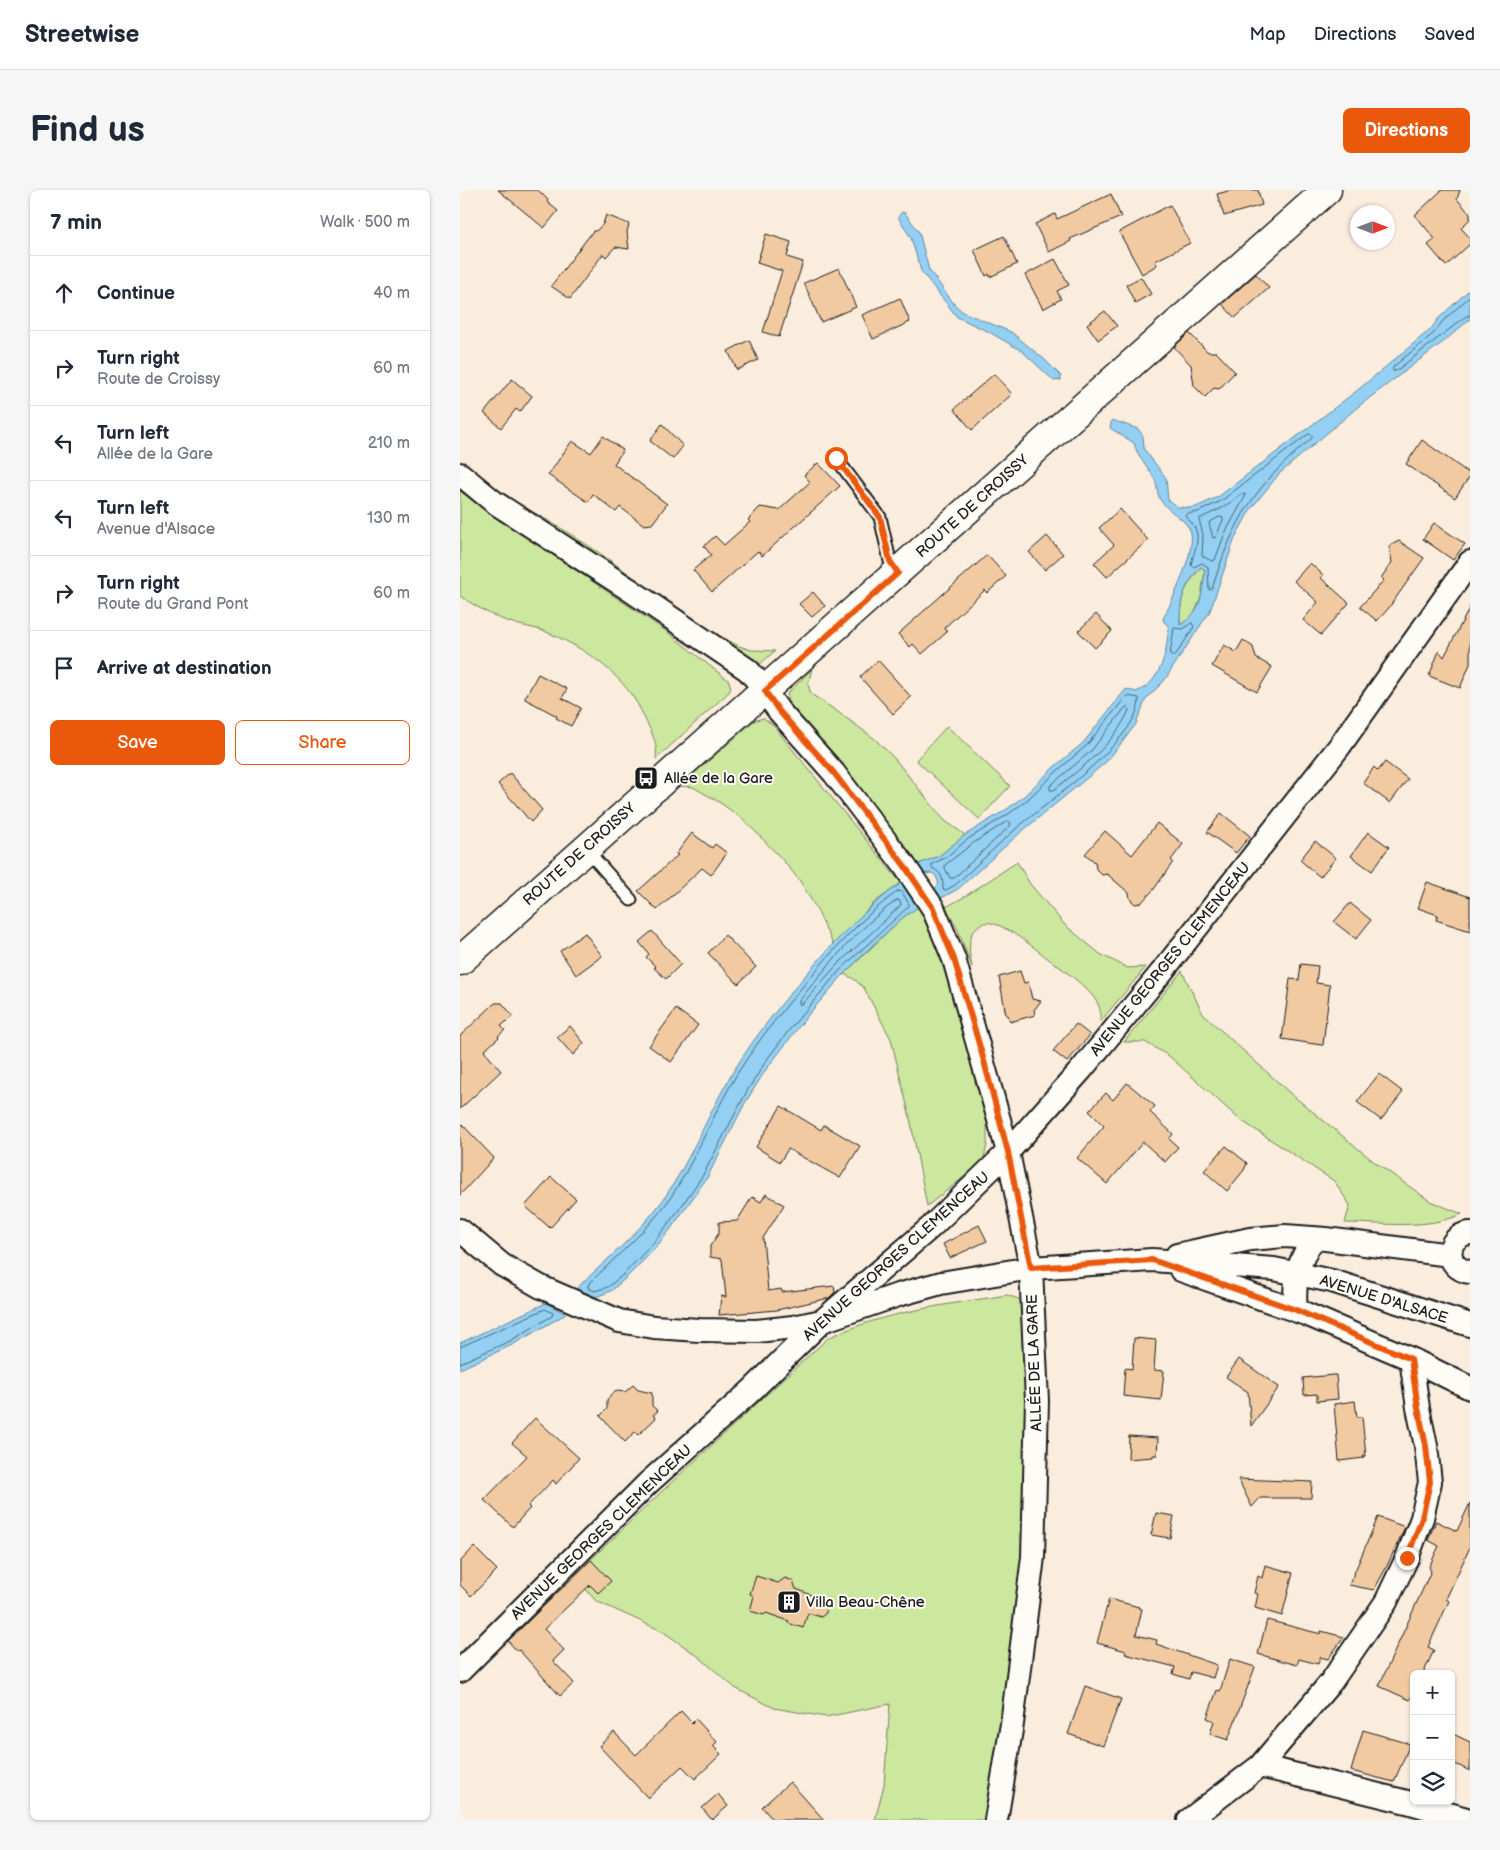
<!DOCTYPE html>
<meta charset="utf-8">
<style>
:root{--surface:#fff;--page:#f6f6f7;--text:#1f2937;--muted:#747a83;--line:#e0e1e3;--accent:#ea580c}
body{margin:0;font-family:"Balsamiq Sans",sans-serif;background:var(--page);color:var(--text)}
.controls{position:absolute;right:15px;bottom:15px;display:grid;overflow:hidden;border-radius:8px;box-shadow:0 1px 4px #0004}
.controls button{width:45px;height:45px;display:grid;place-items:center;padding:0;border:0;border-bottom:1px solid var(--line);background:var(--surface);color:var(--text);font:25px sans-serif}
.compass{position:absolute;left:890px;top:15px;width:45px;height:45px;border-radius:50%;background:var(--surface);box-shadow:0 1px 4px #0004;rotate:90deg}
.stop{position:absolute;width:15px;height:15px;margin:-11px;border:4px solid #ea580c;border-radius:50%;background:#fff}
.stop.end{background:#ea580c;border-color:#fff;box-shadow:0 1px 5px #0008}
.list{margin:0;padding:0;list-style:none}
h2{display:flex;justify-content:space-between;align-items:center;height:65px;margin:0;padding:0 20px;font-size:21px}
h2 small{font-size:16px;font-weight:400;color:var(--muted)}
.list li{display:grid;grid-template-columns:32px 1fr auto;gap:15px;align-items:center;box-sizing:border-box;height:75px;padding:0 20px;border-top:1px solid var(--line)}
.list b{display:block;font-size:19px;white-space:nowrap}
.list p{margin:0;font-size:16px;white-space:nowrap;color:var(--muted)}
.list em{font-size:16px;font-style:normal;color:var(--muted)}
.actions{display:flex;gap:10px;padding:15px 20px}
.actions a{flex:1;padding:11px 0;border:1px solid var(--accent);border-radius:8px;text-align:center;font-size:18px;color:var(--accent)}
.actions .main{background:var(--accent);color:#fff}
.icon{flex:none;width:28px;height:28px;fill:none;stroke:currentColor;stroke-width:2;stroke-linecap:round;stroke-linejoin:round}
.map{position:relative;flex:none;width:1010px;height:1630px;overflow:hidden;border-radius:8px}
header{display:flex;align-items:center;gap:30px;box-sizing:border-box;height:70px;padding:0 25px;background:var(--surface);border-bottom:1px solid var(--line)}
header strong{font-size:24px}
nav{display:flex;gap:28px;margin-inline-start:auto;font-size:18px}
.intro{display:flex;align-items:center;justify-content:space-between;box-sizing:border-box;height:120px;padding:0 30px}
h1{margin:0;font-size:35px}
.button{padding:12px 22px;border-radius:8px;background:var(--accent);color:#fff;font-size:18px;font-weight:700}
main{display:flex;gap:30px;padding:0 30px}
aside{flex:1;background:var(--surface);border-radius:8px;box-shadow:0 1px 4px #0004}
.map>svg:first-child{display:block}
.green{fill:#cce79e;stroke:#74825d}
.water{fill:#93d0f3;stroke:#63889d;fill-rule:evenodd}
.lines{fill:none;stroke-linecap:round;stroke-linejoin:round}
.shore{stroke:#4c6472;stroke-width:1}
.building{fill:#f2caa2;stroke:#1c1c1c}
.lane-casing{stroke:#1c1c1c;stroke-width:15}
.street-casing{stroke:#1c1c1c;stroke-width:26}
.secondary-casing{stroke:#1c1c1c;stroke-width:31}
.lane{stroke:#fdfcf7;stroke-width:11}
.street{stroke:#fdfcf7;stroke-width:22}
.secondary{stroke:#fdfcf7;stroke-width:28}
.route{stroke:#ea580c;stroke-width:6}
.labels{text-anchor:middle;stroke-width:4;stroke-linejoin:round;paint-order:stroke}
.street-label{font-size:15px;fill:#1c1c1c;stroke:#fdfcf7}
.poi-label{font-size:15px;fill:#1c1c1c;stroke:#fdfcf7;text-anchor:start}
</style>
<header>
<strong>Streetwise</strong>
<nav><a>Map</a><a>Directions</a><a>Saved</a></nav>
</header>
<div class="intro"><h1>Find us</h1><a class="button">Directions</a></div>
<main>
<aside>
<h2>7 min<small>Walk · 500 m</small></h2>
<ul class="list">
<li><svg class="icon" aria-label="ahead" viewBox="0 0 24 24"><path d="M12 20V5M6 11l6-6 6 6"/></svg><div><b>Continue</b></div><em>40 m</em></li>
<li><svg class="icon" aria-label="right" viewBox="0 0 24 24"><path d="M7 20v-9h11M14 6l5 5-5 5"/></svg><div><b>Turn right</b><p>Route de Croissy</p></div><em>60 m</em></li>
<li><svg class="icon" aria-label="left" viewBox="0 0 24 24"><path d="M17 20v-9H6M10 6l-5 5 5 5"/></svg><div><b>Turn left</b><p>Allée de la Gare</p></div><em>210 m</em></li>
<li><svg class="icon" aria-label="left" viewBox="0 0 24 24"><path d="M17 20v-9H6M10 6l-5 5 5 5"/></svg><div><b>Turn left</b><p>Avenue d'Alsace</p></div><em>130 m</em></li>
<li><svg class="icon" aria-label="right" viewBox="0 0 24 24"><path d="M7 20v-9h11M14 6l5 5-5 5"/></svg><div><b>Turn right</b><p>Route du Grand Pont</p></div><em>60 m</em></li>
<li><svg class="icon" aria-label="arrive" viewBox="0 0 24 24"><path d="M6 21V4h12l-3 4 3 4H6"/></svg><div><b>Arrive at destination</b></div></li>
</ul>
<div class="actions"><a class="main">Save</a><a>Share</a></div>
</aside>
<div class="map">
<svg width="1010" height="1630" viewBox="0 0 1010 1630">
<rect width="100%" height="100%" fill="#faedde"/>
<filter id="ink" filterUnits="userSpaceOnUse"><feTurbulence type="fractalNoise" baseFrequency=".02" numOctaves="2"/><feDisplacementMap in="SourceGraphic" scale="10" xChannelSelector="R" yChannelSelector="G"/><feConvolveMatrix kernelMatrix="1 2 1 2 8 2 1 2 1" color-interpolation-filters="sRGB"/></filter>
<g filter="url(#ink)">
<path class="green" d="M0,301L16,313L206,441L269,491L271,498L269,502L196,569C198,552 192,544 185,529C167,486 126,458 84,441C72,437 59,436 47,431C31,426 14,415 0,406Z
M57,313C117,346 163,376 215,422Z
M741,377L745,380L741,407L734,425L720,435C720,406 723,400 741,377Z
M235,433L279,456L291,460L315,461L300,474L293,475Z
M352,479L348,494L351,504L378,522L415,549L434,568L484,630L505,645L479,666L454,676L332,520L327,504Z
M303,528L312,534L441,693L415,712L373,754L356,718L340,691L321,668L283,629L259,612L233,597L220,596L294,531Z
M487,536L550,596L519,629L456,570Z
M557,672L570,694L605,735L640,764L668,778L686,777L640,832C640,826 641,820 638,814C629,797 602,779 586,767C575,758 545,735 531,733C522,731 513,738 511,747C508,757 510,767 512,777L498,740L486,717L504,707Z
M458,717C492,784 507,861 527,933V955L523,972L467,1016L450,928L431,849L404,798L394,789L384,784L441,729Z
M722,781L743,824L831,904L912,970L970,1011L1002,1024C966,1040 923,1033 885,1033L890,1015L874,991L779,929L709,866L685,852H664Z
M547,1105L564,1111C566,1152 570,1195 569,1236C566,1368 547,1499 526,1630H415L424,1595L430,1514L366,1527L314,1518L275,1498L238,1466L202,1441L136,1411L114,1386L198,1305L368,1148C426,1121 485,1115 547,1105Z"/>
<path class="water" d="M442,22L445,23L459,42L469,80L495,115L503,122L551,142L584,169L601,186V190L594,191L562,161L529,142L497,127L461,81L451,48L438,27Z
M1010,99V129L987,149L899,216L819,284L790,320L775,348L750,421L704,491L686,509L676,534L663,551L647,571L632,584L560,643L498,699L478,710L472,701L479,694L476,686L472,683L463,684L454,676L479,666L505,645L547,619L564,606L594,577L623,553L666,499L676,502C703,491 706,462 709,436L704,432L703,429C711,413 740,354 729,338C722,327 709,322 701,311C696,304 698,294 693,286C686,274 677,266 674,253L650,238L652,230L678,239L683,246L684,259L706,288L708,310L718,317L730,318L736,317L758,307L899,199L971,139L978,129ZM741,377L745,380C742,404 742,422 720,435C720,408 723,397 741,377Z
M441,693L458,717L441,729L413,755L384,784L348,825L305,881L285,913L247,988L210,1040L192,1062L167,1087L151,1101L136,1107L116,1099C146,1070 179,1043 203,1010C228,974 245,932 266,894C287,857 312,825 339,793C370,756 402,721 441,693Z
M86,1113L106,1124L52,1155L0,1179V1153Z"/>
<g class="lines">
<path class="shore" d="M1010,106L982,132L974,143L933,177V181H936L1005,127L1010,125
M849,244L852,245V248C795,296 774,328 752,399L749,400L748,377L742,373L734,377L731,375C733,363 741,350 735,338C732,332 727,330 726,324L738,322L761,311Z
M782,304H785V307L765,343L755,370L752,371L742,366L743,345L739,329L764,317Z
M760,327L763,328V330L756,347L753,348L749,333Z
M732,433L734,437L715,466H711L710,464L714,438L723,439Z
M667,506L679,508C681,548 586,613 557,638C536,656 516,676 495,695L486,700H483C483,689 483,683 472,678V674L485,668L508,649L550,623L567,610L597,581L626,556Z
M668,517L669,520C654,555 622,577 594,600H590V596L631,561L665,518Z
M548,631L551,633L550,636L494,688H490L485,678V675L512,654Z
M438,701L442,702L449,714V716L380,780L330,839L308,868L287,901L243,985L218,1021L194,1052L164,1084L148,1097L135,1101L128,1098V1095C155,1067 186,1042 209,1010C233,974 249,934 270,896C291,859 317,827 344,795C372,761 402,727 438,701Z
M437,710L440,711L441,715L376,776L342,814H339V811C368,775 399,737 437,710Z
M0,1157L85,1119L93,1123L92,1126L50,1151L0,1173"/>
</g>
<path class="building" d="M38,0H78L88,10L87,12L98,21L84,38Z
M772,0H798L802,15L764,26L757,4Z
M982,0H1000L997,9L1010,24V29L1001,38L1010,48V54L986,76L968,55L975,49L955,25Z
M651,4L661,27L610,49L611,51L589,62L575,34L595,24L597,29Z
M710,15L730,53L695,71L697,75L682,84L659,42Z
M146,25L169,34L167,42L169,59L155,57L146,67L143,64L110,109L91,96L133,41H136L143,34Z
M306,44L331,52L327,67L343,72L319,147L303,142L322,81L297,73Z
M544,46L557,74L530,87L529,84L526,86L514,60Z
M595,69L609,95L597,101L601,109L583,119L565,85Z
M379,78L396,117L361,132L344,93Z
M796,84L809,98L775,128L762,114Z
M681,87L691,104L675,113L666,95Z
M440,108L450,132L413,149L402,125Z
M645,121L657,136L638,150L627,134Z
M729,143L748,162H756L759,165L775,182L759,199L754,198L745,207L734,196L731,175L714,157Z
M289,150L298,170L277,180L268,161Z
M534,184L552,204L512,240L494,219Z
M52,189L72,206L60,222L56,219L41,238L24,223Z
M202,234L223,256L213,269L190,251Z
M143,246L163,260L154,274L207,314L192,334L184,335L160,317L156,322L133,304L128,312L88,285L112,251L131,263Z
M962,250L1010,284V286L995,308L946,274Z
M358,273L380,296L302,366L298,361L252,402L233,380L251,365L244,356L255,346L264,355L290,332L288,330L300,317L319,320L350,292L344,285Z
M660,319L688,350L647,387L634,373L654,355L639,338Z
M974,333L1005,354L993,370L963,349Z
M587,346L603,364L585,380L569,362Z
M939,351L964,368L928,419L917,431L900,417L924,390L921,388L932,372L929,356Z
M527,365L546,386L527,403L525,400L484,438L487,442L462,464L453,454L450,457L438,444Z
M850,373L863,385L861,388L889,413L861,445L843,430L858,412L834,391Z
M353,402L365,416L352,427L339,414Z
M1010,417V474L1000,498L969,486L979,461L984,467Z
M636,424L652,441L635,458L618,441Z
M783,450L793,457L796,468L812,477L797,502L752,476L764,455L776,462Z
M418,470L451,507L433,524L400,487Z
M78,484L107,499L102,508L121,518L111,536L96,528L97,526L65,509V508Z
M925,572L948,589L930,613L903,593L914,577L918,581Z
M50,583L82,620L71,632L38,594Z
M761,623L790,646L776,663L747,642Z
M697,633L723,654L711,670L713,672L694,699L681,713L675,714L670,709L669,703L647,684L642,685L636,679L635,672L625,664L645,641L672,665Z
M908,642L929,657L912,681L891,666Z
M232,643L252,658L255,654L267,663L251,685L242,678L197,720L178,701L218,665L216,664Z
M855,651L876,668L860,687L840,670Z
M967,692L1010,707V741L976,730L978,725L958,718Z
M890,713L911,730L896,749L874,732Z
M192,741L221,774L206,789L194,778L196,777L186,767L189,764L179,752Z
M125,743L142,766L116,785L100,761Z
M265,745L296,777L278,794L248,763Z
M841,774L858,776L856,793L870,795L863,855H861L822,849L830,789L839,790Z
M560,781L564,793L568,792L572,809L581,811L574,820L575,825L550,832L548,825H546L539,787Z
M35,813H42L53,826L41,836L45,840L38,846L39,847L24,861L41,881L0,919V846Z
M216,819L238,835L211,872L189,856Z
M616,834L630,845L607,872L593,861Z
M110,836L124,853L113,865L97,847Z
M919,884L943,902L921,930L897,912Z
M667,893L695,916L690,922L713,944L709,949L718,957L705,972L683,952L647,994L617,968L644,936L629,921L646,903L653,910Z
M321,916L361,940L364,935L400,956L380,988L328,959L320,972L296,957Z
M0,932L34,968L0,1005Z
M766,956L787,973L784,980L767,1001L744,981Z
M91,987L116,1009L90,1038L65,1016Z
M306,1004L324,1015L303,1048L308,1101L321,1099L322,1102L374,1096L375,1102L369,1108L317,1120L259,1125L261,1106L266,1107L262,1069L250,1067V1056L259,1043V1032L277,1031L292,1007L301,1012Z
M519,1035L527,1051L490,1068L483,1054Z
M674,1148L696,1150L694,1180L704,1181L701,1210L663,1206L665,1178L672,1179Z
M779,1169L819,1197L791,1236L788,1202L766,1187Z
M873,1185H876L878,1209L857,1211V1204L844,1205L843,1188Z
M173,1195L178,1200L192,1203V1216L198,1221L193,1225L196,1228L178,1245L175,1242L165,1252L140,1226L147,1219V1211L151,1204L157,1201L165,1202Z
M895,1211L897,1227H902L906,1266H903L904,1268L879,1271L874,1214Z
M75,1228L119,1268L96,1294L93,1290L68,1316L70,1318L53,1337L24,1310L67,1266L52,1253Z
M669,1246L698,1248L697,1265H693V1267L668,1269Z
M778,1289L852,1292L851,1308H800L792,1317Z
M1010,1313V1357L986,1409L989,1411L968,1457L974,1460L963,1484H954V1502L950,1510L919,1496L971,1381L969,1377L979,1356L968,1350L976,1331L997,1341Z
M696,1323L714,1326L710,1348L691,1345Z
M918,1327L945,1337L927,1376L914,1400L889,1395Z
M14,1357L37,1380L11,1406L0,1395V1372Z
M131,1370L151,1391L138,1403L130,1395L84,1439L104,1460L93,1471L114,1493L100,1506L59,1460L57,1461L48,1451Z
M805,1375L833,1383L822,1426L795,1418L798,1404L794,1403L798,1386L802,1388Z
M296,1386L318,1393L325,1388L333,1391L336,1399L367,1411L366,1423L361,1427L348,1423L343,1438L328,1433L329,1431L306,1423L304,1425L290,1421L294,1406L290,1404Z
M649,1409L679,1417L678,1418L682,1419L676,1445L697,1450L696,1454L757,1475L753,1488L731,1482L729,1489L713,1484L715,1477L665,1464L666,1461L637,1453Z
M807,1430L861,1444V1441L884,1447L868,1469L860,1467L858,1474L839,1469L837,1475L798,1464Z
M770,1469L795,1477L768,1550L750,1544L754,1531L747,1528L757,1500L760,1501Z
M625,1496L661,1509L643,1556L608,1544Z
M221,1521L232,1533L236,1529L257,1552L253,1556L261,1564L235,1589L222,1576L188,1608L139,1556L154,1542L176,1565Z
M903,1540L950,1554L934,1592L891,1581Z
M991,1543L1010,1552V1581L991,1572Z
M330,1592L364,1630H313L302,1617Z
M258,1604L268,1616L252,1630L242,1618Z"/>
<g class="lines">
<g class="lane-casing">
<path id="lane" d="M376,268L420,327L430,371L437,381
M125,658L171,710"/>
</g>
<g class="street-casing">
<path id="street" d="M0,284L34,312L170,400L288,480L296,489L319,521L374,583L444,675L473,718L494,769L548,962L571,1078L577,1211L573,1367L552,1534L536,1630
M0,1040L42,1075L81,1097L159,1131L194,1137L239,1140L297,1141L333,1137L362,1131L438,1105L481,1093L571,1078L692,1070L814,1079L838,1084L872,1091L1010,1135
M1010,1043C984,1046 984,1079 1010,1082
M717,1065L790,1049L825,1046L866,1049L990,1065
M721,1080L846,1124L951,1169L1010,1198
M836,1120C833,1092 838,1071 854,1048
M0,1481L188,1293L291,1201L362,1131L471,1037L548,962L621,880L701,783L879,557L1010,372
M800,1576L947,1612L1010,1630
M729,1630L800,1576L871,1492L926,1412L947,1368L962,1328L970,1292L966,1256L958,1218L951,1169"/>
</g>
<g class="secondary-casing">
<path id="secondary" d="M0,771L867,0"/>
</g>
<use href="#lane" class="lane"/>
<use href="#street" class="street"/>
<use href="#secondary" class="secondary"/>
</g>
</g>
<g class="lines" filter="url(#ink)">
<path class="route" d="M376,268L420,327L430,371L438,383L305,501L319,521L374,583L444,675L473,718L494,769L524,871L548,962L571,1078L692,1070L836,1120L951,1169L958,1218L966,1256L970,1292L962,1328L947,1368"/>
</g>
<defs>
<g id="bus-square" transform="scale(1.25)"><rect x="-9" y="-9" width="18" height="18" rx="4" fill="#1c1c1c" stroke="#fdfcf7"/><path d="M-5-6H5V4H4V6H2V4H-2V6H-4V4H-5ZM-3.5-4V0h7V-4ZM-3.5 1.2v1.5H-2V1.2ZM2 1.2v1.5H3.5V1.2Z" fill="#fff"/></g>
<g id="building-square" transform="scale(1.25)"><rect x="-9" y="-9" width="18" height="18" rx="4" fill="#1c1c1c" stroke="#fdfcf7"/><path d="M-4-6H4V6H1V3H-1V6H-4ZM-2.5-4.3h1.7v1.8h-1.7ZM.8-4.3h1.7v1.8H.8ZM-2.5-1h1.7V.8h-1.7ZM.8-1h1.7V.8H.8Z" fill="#fff"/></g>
</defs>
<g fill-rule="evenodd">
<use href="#bus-square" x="186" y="588"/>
<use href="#building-square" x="329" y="1412"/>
</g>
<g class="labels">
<g class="street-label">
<text transform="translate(512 316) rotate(-42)" y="5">ROUTE DE CROISSY</text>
<text transform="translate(119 664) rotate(-42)" y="5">ROUTE DE CROISSY</text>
<text transform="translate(710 769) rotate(-51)" y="5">AVENUE GEORGES CLEMENCEAU</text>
<text transform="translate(436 1066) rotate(-42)" y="5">AVENUE GEORGES CLEMENCEAU</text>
<text transform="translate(924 1109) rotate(17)" y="5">AVENUE D'ALSACE</text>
<text transform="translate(574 1173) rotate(-92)" y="5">ALLÉE DE LA GARE</text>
<text transform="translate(141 1342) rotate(-44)" y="5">AVENUE GEORGES CLEMENCEAU</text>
</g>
<g class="poi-label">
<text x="204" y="593">Allée de la Gare</text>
<text x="346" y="1417">Villa Beau-Chêne</text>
</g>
</g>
</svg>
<div class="controls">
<button>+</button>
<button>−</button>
<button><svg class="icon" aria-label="layers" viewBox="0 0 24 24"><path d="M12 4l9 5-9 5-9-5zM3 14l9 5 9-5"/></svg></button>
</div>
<svg class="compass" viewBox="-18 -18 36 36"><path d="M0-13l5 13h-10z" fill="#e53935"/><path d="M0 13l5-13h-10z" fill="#747a83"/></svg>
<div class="stop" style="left:376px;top:268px"></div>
<div class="stop end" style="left:947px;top:1368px"></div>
</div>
</main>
